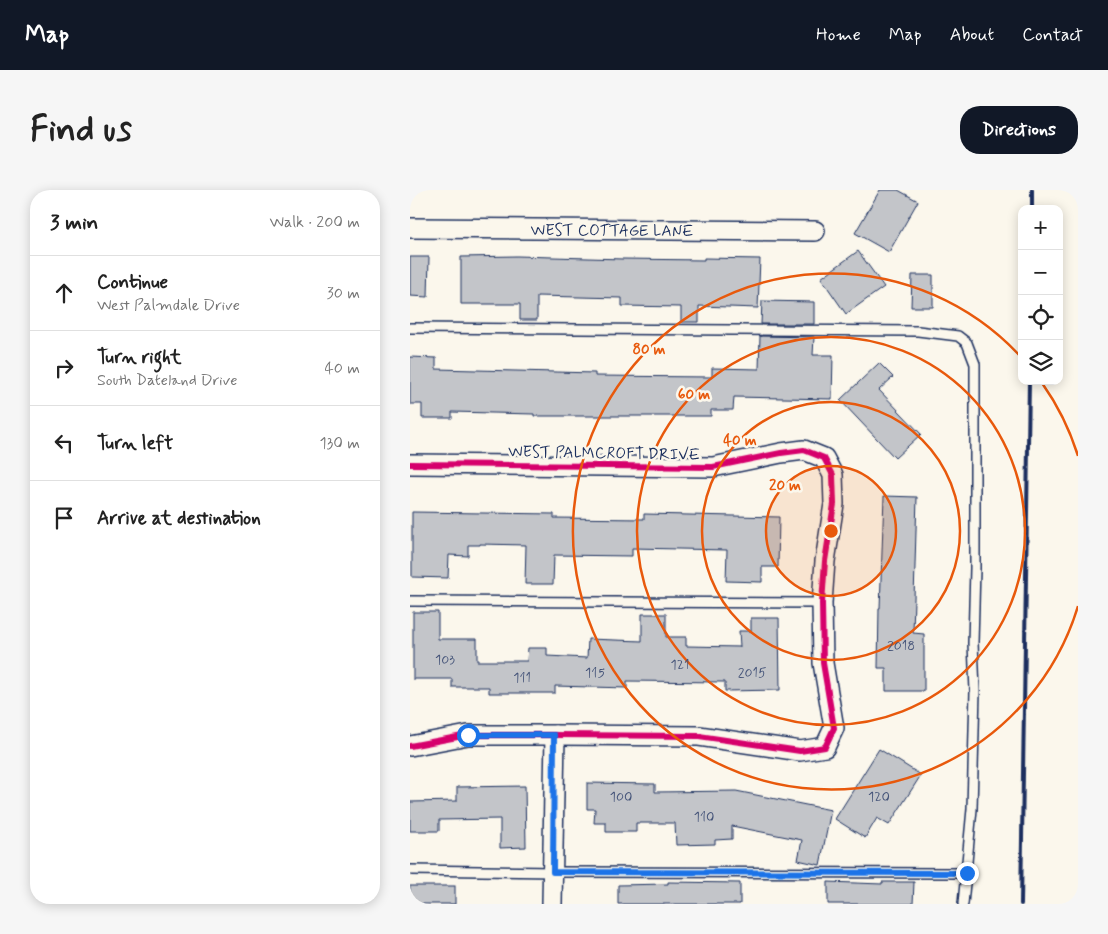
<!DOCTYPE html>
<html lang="en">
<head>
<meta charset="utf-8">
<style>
  :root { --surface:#fff; --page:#f6f6f6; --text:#222; --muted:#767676; --line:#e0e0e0; --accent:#111827 }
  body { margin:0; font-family:Mynerve,sans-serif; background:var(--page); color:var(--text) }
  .controls { position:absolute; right:15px; top:15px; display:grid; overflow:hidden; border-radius:10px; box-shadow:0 2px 12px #0003 }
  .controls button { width:45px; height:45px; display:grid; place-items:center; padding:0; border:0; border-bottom:1px solid var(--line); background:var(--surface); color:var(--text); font:25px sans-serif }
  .stop { position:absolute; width:15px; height:15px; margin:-11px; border:4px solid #1a73e8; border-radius:50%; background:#fff }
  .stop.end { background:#1a73e8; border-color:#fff; box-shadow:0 1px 5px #0008 }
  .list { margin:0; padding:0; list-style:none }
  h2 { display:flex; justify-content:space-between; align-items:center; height:65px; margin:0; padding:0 20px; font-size:21px }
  h2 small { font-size:16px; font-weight:400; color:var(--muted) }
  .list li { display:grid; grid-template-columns:32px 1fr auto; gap:15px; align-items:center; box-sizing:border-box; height:75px; padding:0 20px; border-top:1px solid var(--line) }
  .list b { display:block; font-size:19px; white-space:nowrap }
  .list p { margin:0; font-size:16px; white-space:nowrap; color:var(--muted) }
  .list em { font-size:16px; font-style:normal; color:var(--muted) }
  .icon { flex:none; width:28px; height:28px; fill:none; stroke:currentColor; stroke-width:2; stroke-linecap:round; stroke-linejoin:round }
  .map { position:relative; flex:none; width:668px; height:714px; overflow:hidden; border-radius:20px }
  header { display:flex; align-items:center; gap:30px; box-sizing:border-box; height:70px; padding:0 25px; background:var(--accent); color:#fff }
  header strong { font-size:24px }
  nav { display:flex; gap:28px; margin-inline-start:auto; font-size:18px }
  .intro { display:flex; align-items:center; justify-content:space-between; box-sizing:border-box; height:120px; padding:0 30px }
  h1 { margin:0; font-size:35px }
  .button { padding:12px 22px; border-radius:20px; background:var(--accent); color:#fff; font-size:18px; font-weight:700 }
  main { display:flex; gap:30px; padding:0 30px }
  aside { flex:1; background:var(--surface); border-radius:20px; box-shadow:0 2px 12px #0003 }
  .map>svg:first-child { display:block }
  .building { fill:#c3c5c9; stroke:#1b2f5e }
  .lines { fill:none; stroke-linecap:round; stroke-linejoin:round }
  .service-casing { stroke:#1b2f5e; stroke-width:12 }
  .minor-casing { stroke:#1b2f5e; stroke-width:22 }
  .service { stroke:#fbf7ec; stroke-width:9 }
  .minor { stroke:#fbf7ec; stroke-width:19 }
  .rail { stroke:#1b2f5e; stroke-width:4 }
  .cycleway-casing { stroke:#fbf7ec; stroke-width:9 }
  .cycleway { stroke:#d6006c; stroke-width:6 }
  .route { stroke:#1a73e8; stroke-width:6 }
  .ring { fill:none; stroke:#e8590c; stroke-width:2.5 }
  .labels { text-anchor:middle; stroke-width:5; stroke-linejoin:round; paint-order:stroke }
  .number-label { font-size:14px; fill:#455479 }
  .street-label { font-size:16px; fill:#1b2f5e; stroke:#fbf7ec }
  .centre { fill:#e8590c; stroke:#fbf7ec; stroke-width:2.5 }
  .ring-label { font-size:15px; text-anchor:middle; font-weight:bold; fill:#e8590c; stroke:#fbf7ec; stroke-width:5; stroke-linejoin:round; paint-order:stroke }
</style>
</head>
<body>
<header>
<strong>Map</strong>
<nav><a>Home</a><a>Map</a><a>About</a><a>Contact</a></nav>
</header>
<div class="intro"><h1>Find us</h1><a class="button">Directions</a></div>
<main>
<aside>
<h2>3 min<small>Walk · 200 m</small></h2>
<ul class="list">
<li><svg class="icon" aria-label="ahead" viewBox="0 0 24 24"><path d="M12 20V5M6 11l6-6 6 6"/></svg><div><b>Continue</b><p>West Palmdale Drive</p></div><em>30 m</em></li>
<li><svg class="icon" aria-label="right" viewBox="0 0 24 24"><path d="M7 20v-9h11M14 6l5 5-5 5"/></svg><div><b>Turn right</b><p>South Dateland Drive</p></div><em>40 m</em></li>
<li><svg class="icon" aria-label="left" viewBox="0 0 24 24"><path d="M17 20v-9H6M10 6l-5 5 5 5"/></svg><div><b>Turn left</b></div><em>130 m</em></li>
<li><svg class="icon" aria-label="arrive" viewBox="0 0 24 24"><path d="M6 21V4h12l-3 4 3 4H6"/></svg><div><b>Arrive at destination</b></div></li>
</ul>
</aside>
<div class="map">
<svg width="668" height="714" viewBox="0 0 668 714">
  <rect width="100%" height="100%" fill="#fbf7ec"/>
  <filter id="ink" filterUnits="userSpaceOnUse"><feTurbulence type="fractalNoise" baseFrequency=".02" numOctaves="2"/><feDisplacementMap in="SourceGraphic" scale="10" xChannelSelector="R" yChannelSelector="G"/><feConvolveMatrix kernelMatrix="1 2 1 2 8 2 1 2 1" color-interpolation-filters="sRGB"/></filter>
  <g filter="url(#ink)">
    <g class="building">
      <path d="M470,0H488L508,11L479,62L445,43Z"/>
      <path d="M448,61L474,97L436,124L411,88Z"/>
      <path d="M107,66L213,69L294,70V68L350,69L348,118L289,116V132H271V117L212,116V108L127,106V130H110V114H51V67Z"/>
      <path d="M0,67H19L18,107L0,106Z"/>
      <path d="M502,85H523V117H501Z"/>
      <path d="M352,111L404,112V134H351Z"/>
      <path d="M350,146L404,147L403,165H423L422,209L324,207L323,220H301V226H124V224L42,222V228H12V214H0V167L26,168V179L185,183V186L302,187V178L349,179Z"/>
      <path d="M469,173L483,187L469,200L511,244L485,268L430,210Z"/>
      <path d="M474,306L507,307L503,443L514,444V501H476V478H468L469,418H470Z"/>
      <path d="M2,322L144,324V328L234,329V324L369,327L368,377H352V392L316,391L317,360L222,358V366L144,365L143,394H115L116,355L70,354V355H58V366L39,365L38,388L2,387Z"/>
      <path d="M3,422H28V449H67V471H117L118,458H137V466L177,468L178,449L232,451V424H256V447H276V456L330,457L329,441H341V428H369L370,500L315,501V492L217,491V498L145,496V503H79V497H42V489H3Z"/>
      <path d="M469,559L511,585L479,635L467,628L455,648L425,629Z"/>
      <path d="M177,593L245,594V602L326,601L421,620L410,675L388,670L392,650L322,636V649L305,650V654L266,655L265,633H226V642H196V633H184L185,619H177Z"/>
      <path d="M115,596L116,657L90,658V629L29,630V641H0V612L47,611V597Z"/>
      <path d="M258,692L330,693V714H208V695L258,694Z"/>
      <path d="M418,692L472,694V692H504L503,714H418Z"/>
      <rect x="0" y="696" width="45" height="18"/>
    </g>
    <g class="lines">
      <defs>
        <g id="service">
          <path d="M0,138L508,141L548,146L557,153L565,174V378L563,453L565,501L562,619L553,714"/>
          <path d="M0,411L412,413"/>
          <path d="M0,680L143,682L557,683"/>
        </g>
        <g id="minor">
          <path id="s1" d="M0,38L405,41"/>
          <path d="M0,274L303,277L371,263L394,260L414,268L423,285L424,314L415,371L412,413L413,473L424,538L415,557L390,561L289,546L145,545H58L0,556"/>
          <path d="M142,714L145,545"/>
        </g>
      </defs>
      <use href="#service" class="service-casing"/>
      <use href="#minor" class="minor-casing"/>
      <use href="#service" class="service"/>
      <use href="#minor" class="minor"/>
      <g class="rail">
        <path d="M622,19V0"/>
        <path d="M611,714L619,191"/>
      </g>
      <defs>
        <path id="cycleway" d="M0,274L303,277L371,263L394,260L414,268L423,285L424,314L415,371L412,413L413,473L424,538L415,557L390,561L289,546L145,545H58L0,556"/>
      </defs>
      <use href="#cycleway" class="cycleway-casing"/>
      <use href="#cycleway" class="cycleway"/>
    </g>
  </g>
  <g class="lines" filter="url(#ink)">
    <path class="route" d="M58,545H144L143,682L557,683"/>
  </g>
  <circle cx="421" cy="341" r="65" fill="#e8590c" fill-opacity=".12"/>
  <g class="ring">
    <circle cx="421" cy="341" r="65"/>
    <circle cx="421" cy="341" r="129"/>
    <circle cx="421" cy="341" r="194"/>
    <path d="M668 416A258 258 0 1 1 611 167M632 193A258 258 0 0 1 668 266"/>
  </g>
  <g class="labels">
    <g class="number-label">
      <text x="491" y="460">2018</text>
      <text x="35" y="474">103</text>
      <text x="270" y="479">121</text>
      <text x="185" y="487">115</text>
      <text x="342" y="487">2015</text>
      <text x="112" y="492">111</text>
      <text x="211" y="611">100</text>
      <text x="469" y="611">120</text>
      <text x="294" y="631">110</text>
    </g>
    <g class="street-label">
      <text dy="6" stroke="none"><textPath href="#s1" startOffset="202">WEST COTTAGE LANE</textPath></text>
      <text transform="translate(194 262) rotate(1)" y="6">WEST PALMCROFT DRIVE</text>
    </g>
  </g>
  <circle cx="421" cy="341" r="8" class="centre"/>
  <g class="ring-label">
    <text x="239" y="164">80 m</text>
    <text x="284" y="209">60 m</text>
    <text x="330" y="255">40 m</text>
    <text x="375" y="300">20 m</text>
  </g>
</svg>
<div class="controls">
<button>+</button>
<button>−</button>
<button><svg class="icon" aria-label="locate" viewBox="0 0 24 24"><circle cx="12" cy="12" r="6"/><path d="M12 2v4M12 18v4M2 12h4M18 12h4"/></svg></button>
<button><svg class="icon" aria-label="layers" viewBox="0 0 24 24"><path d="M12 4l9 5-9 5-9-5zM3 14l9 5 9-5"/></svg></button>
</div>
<div class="stop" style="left:58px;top:545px"></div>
<div class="stop end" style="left:557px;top:683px"></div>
</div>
</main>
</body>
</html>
